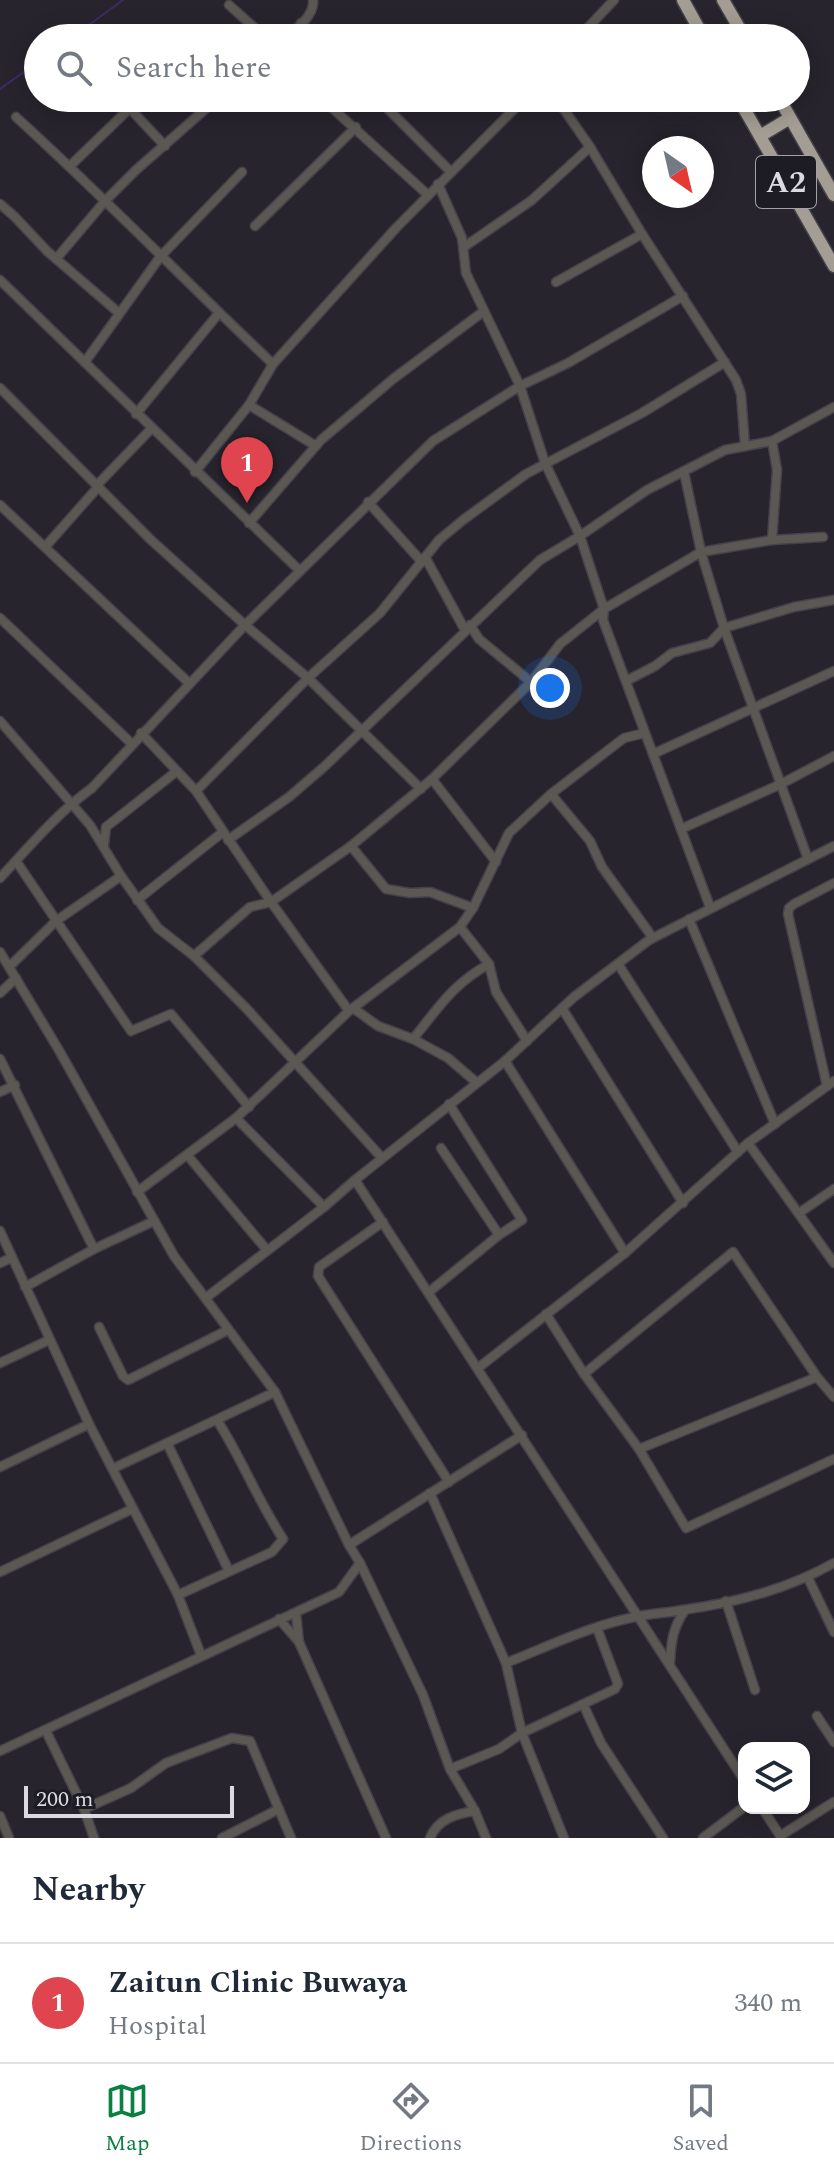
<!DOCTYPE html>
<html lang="en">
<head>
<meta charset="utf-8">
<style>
  :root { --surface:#fff; --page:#f6f6f7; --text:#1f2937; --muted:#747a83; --line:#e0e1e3; --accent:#0b8043 }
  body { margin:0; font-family:Spectral,serif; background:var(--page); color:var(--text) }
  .controls { position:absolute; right:24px; bottom:24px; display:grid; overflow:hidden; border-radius:16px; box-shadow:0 4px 20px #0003 }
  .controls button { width:72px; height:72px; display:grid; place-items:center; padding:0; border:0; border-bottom:2px solid var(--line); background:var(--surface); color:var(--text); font:40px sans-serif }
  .compass { position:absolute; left:642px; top:136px; width:72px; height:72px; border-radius:50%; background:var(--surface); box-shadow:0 4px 20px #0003; rotate:146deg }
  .scale { position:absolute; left:24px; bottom:20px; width:210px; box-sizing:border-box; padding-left:8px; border:4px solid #dbdae0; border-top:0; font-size:22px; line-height:28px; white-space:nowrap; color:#dbdae0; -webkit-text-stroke:6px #1d1b24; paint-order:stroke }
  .you { position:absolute; left:550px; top:688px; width:28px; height:28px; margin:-20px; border:6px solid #fff; border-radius:50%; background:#1a73e8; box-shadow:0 0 0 12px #1a73e833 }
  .badge { display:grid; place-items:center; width:52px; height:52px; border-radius:50%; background:var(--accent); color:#fff; font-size:26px; font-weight:700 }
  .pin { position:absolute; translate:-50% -66px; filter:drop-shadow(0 2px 4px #0008) }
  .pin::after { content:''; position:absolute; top:42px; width:28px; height:24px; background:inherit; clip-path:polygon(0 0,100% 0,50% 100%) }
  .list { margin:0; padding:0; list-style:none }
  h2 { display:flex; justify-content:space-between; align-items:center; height:104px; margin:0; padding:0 32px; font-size:34px }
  h2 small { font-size:26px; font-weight:400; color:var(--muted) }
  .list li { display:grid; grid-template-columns:52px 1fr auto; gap:24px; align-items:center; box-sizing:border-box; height:120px; padding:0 32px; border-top:2px solid var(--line) }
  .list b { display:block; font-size:30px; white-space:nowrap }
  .list p { margin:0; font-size:26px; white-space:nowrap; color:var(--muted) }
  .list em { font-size:26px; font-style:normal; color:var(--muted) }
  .icon { flex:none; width:44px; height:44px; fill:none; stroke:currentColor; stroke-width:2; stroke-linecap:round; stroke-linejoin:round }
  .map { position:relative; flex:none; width:834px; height:1838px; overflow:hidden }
  .search { position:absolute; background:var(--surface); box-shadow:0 4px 20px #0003; left:24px; right:24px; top:24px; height:88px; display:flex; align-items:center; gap:20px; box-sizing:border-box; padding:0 28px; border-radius:44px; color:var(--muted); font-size:30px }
  .sheet { height:224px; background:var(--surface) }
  nav { display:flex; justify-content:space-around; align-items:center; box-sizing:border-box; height:112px; border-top:2px solid var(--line); background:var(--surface); font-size:22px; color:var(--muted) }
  nav a { display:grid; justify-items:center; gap:4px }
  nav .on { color:var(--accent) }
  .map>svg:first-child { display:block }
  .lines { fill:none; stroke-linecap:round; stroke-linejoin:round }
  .stream { stroke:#3f2a67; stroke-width:2 }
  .minor-casing { stroke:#44414a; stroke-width:11 }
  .highway-casing { stroke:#44414a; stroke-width:15 }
  .minor { stroke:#5b5854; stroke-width:8 }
  .highway { stroke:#a49d93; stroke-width:12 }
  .labels { text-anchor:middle; stroke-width:8; stroke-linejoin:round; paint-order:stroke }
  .shield { fill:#1d1b24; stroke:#a2a1a8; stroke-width:2 }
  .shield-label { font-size:30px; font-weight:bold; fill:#dbdae0 }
</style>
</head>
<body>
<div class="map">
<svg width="834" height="1838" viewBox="0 0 834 1838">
  <rect width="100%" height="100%" fill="#27242d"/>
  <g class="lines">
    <g class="stream">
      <path d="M71,38L123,0"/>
      <path d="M0,89L38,62"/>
    </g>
    <defs>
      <g id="minor">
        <path d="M229,5L266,38"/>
        <path d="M301,23L318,38"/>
        <path d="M285,38C297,29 315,15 313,0"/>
        <path d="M578,38L614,0"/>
        <path d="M120,98L165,146"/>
        <path d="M321,98L428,195"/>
        <path d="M377,98L450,171"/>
        <path d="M556,98L590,147L642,234L736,380L741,394L745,446"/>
        <path d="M16,117C104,197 187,283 273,364"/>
        <path d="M70,166L130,108"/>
        <path d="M438,184L462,238L466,273L520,386L545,463L580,536L604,609L603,620L710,907"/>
        <path d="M0,204L15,217L47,251L119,313"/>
        <path d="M255,226L356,127"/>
        <path d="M464,247L532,200L590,147"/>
        <path d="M56,259L105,201L136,170L218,98"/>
        <path d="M0,280L299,570"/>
        <path d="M556,282L642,234"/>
        <path d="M85,362L160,257L242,172"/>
        <path d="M0,388L150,539L245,625L308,678L421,789"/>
        <path d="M249,405L316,446"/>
        <path d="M136,414L219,313"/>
        <path d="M772,441L777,470L772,540"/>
        <path d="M195,472L249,405L273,364L396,228L525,98"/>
        <path d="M684,472L701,552L724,628L808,859"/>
        <path d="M97,485L151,429"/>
        <path d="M368,502L422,562"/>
        <path d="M0,505L189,683"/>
        <path d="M249,523L321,440L393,379L484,311"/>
        <path d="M45,547L99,486"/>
        <path d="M425,557L465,630"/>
        <path d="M0,618L132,744"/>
        <path d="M470,625L479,639L531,682"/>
        <path d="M626,681L655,666L672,653L710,643L724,628L794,607L834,600"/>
        <path d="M0,721L90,825L121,876L158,928L194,956L246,1008L382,1158"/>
        <path d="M141,733L196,791L271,902L349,1011"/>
        <path d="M653,754L834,671"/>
        <path d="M432,779L496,862"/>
        <path d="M196,791L308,678L380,613L439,540L463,520L526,474L642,413L725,362"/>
        <path d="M551,794L590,841L602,867L653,938"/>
        <path d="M681,829L781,784L834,756"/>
        <path d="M228,840L289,797L325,766L540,560L580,536L647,490L725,450L772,441L834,407"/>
        <path d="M104,845L106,827L177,771"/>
        <path d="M351,846L386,889L410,893L430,892L473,908"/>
        <path d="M16,861L131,1031L171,1014L249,1107"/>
        <path d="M0,878C30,846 57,813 92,788L245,625L433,441L520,386L568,363L683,296"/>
        <path d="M137,900L223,832"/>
        <path d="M689,919L775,1124"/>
        <path d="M460,927L489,964L496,992L527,1041"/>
        <path d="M0,952L60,1052L174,1256L275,1392L349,1545"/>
        <path d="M194,956L250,907L271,902L351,846L432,779L531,682L560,644L604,609L701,552L772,540L823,537"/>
        <path d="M618,964L738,1152"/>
        <path d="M9,967L56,921L121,876"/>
        <path d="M0,993L16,978"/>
        <path d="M353,1008L378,1026L413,1039L448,1058L476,1082"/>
        <path d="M562,1008L683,1203"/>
        <path d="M413,1039C439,1007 453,984 489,964"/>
        <path d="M0,1059L94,1249"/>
        <path d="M505,1061L625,1253"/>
        <path d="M827,1086L788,914L789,908L794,904L834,883"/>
        <path d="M0,1092L15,1085"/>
        <path d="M236,1118L324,1207"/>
        <path d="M748,1143L834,1263"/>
        <path d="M441,1148L499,1235"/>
        <path d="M188,1156L266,1249"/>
        <path d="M137,1192L236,1118L349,1011L460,927L473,908L509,833L551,794L624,738L645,733"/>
        <path d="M799,1213L834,1189"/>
        <path d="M383,1222L319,1267L318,1276L449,1482"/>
        <path d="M0,1231L89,1424L178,1595L201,1655"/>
        <path d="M0,1263L11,1258"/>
        <path d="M25,1287L94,1249L154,1221"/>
        <path d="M429,1292L499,1235L522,1220L449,1104"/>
        <path d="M207,1297L324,1207L355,1180"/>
        <path d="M546,1314L584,1374L639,1449L686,1528L834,1459"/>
        <path d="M99,1327L123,1376L128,1380L228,1330"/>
        <path d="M0,1363L49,1340"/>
        <path d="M478,1368L625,1253L748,1143L834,1081"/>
        <path d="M584,1374L733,1252L817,1377"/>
        <path d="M167,1443L229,1571"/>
        <path d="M639,1449L817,1377L834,1397"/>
        <path d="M0,1467L89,1424"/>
        <path d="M114,1468L275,1392"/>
        <path d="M430,1493L506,1663L522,1733L564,1838"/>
        <path d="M360,1563L423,1695L450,1769L475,1811L486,1838"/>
        <path d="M0,1572L132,1509"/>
        <path d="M808,1578L834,1632"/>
        <path d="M178,1595L272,1552L283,1539C258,1501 242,1459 217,1420"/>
        <path d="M726,1601L755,1690"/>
        <path d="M296,1614L299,1642"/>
        <path d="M279,1619L299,1642L386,1838"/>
        <path d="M670,1662C671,1642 673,1627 685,1610"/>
        <path d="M506,1663C549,1646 594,1624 640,1616C654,1613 668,1613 682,1610C735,1603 788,1589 834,1563"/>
        <path d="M583,1704L601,1743L663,1838"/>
        <path d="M817,1716L834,1742"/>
        <path d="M46,1731L84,1809L94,1838"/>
        <path d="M0,1751L339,1592L360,1563L349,1545L522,1435"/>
        <path d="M450,1769L499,1749L522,1733L615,1689L618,1684L597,1628"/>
        <path d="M744,1780L355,1180L505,1061L574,997L649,940L834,846"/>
        <path d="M762,1808L781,1837"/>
        <path d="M84,1809L131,1788L166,1763L232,1738L250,1741L291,1838"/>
        <path d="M0,1816L9,1838"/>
        <path d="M780,1836L834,1802"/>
        <path d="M222,1838L279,1809"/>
        <path d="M430,1838C438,1819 455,1814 475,1811"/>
        <path d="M703,1838L744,1807"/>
      </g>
      <g id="highway">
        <path d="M683,0L704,38"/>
        <path d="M723,0L745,38"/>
        <path d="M738,98L834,266"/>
        <path d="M779,98L834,195"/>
        <path d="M760,136L790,118"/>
      </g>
    </defs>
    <use href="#minor" class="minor-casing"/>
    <use href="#highway" class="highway-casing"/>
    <use href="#minor" class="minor"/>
    <use href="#highway" class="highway"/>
  </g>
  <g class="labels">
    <rect class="shield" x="756" y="156" width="60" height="52" rx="6"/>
    <g class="shield-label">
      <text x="786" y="192">A2</text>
    </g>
  </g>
</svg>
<div class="controls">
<button><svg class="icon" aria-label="layers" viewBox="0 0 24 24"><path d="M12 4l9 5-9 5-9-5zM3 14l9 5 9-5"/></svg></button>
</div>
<svg class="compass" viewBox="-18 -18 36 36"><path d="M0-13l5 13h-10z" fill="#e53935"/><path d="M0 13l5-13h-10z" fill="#747a83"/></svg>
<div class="scale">200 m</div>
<div class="you"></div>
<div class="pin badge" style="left:247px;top:503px;background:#e0444e">1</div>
<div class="search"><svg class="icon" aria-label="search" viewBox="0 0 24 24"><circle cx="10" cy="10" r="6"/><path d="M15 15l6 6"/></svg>Search here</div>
</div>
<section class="sheet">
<h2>Nearby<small></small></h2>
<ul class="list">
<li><span class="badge" style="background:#e0444e">1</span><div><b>Zaitun Clinic Buwaya</b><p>Hospital</p></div><em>340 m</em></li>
</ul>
</section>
<nav>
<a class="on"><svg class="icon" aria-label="map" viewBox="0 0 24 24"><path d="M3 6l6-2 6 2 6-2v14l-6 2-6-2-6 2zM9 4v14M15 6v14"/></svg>Map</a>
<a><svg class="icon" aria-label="directions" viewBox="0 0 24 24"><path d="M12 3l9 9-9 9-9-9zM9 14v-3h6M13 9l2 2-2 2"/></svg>Directions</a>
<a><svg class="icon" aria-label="saved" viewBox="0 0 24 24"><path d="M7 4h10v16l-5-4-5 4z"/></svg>Saved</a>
</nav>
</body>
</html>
